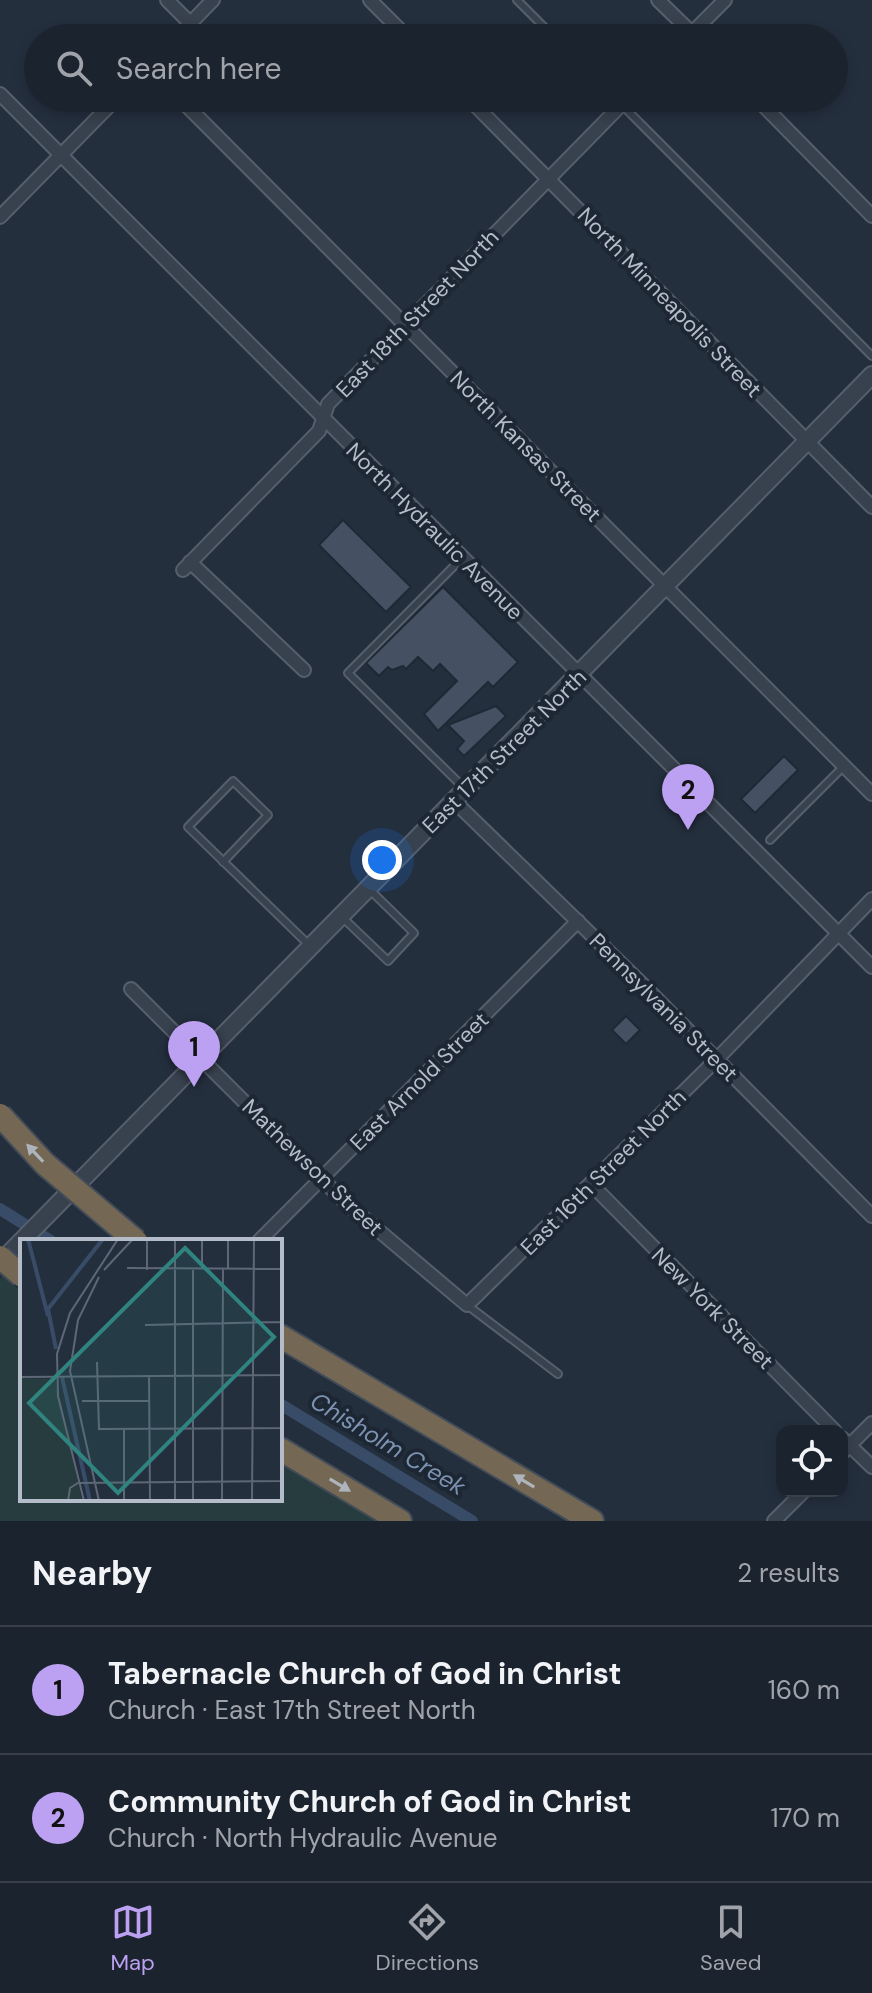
<!DOCTYPE html>
<html lang="en">
<head>
<meta charset="utf-8">
<style>
  :root { --surface:#1b232e; --page:#242b36; --text:#f1f3f6; --muted:#a0a4aa; --line:#39404a; --accent:#bca0f2 }
  body { margin:0; font-family:"DM Sans",sans-serif; background:var(--page); color:var(--text) }
  .controls { position:absolute; right:24px; bottom:24px; display:grid; overflow:hidden; border-radius:16px; box-shadow:0 4px 12px #0003 }
  .controls button { width:72px; height:72px; display:grid; place-items:center; padding:0; border:0; border-bottom:2px solid var(--line); background:var(--surface); color:var(--text); font:40px sans-serif }
  .you { position:absolute; left:382px; top:860px; width:28px; height:28px; margin:-20px; border:6px solid #fff; border-radius:50%; background:#1a73e8; box-shadow:0 0 0 12px #1a73e833 }
  .badge { display:grid; place-items:center; width:52px; height:52px; border-radius:50%; background:var(--accent); color:#111; font-size:26px; font-weight:700 }
  .pin { position:absolute; translate:-50% -66px; filter:drop-shadow(0 2px 4px #0008) }
  .pin::after { content:''; position:absolute; top:42px; width:28px; height:24px; background:inherit; clip-path:polygon(0 0,100% 0,50% 100%) }
  .list { margin:0; padding:0; list-style:none }
  h2 { display:flex; justify-content:space-between; align-items:center; height:104px; margin:0; padding:0 32px; font-size:34px }
  h2 small { font-size:26px; font-weight:400; color:var(--muted) }
  .list li { display:grid; grid-template-columns:52px 1fr auto; gap:24px; align-items:center; box-sizing:border-box; height:128px; padding:0 32px; border-top:2px solid var(--line) }
  .list b { display:block; font-size:30px; white-space:nowrap }
  .list p { margin:0; font-size:26px; white-space:nowrap; color:var(--muted) }
  .list em { font-size:26px; font-style:normal; color:var(--muted) }
  .icon { flex:none; width:44px; height:44px; fill:none; stroke:currentColor; stroke-width:2; stroke-linecap:round; stroke-linejoin:round }
  .map { position:relative; flex:none; width:872px; height:1521px; overflow:hidden }
  .search { position:absolute; background:var(--surface); box-shadow:0 4px 12px #0003; left:24px; right:24px; top:24px; height:88px; display:flex; align-items:center; gap:20px; box-sizing:border-box; padding:0 28px; border-radius:44px; color:var(--muted); font-size:30px }
  .sheet { height:360px; background:var(--surface) }
  nav { display:flex; justify-content:space-around; align-items:center; box-sizing:border-box; height:112px; border-top:2px solid var(--line); background:var(--surface); font-size:22px; color:var(--muted) }
  nav a { display:grid; justify-items:center; gap:4px }
  nav .on { color:var(--accent) }
  .map>svg:first-child { display:block }
  .green { fill:#263c3f }
  .lines { fill:none; stroke-linecap:round; stroke-linejoin:round }
  .canal { stroke:#394c67; stroke-width:12 }
  .building { fill:#455162; stroke:#1f2835; stroke-width:2 }
  .service-casing { stroke:#565f6c; stroke-width:10 }
  .minor-casing { stroke:#565f6c; stroke-width:16 }
  .tertiary-casing { stroke:#565f6c; stroke-width:20 }
  .motorway-casing { stroke:#434c59; stroke-width:26 }
  .service { stroke:#38414e; stroke-width:6 }
  .minor { stroke:#38414e; stroke-width:12 }
  .tertiary { stroke:#38414e; stroke-width:16 }
  .motorway { stroke:#746855; stroke-width:22 }
  .motorway-bridge-casing { stroke:#434c59; stroke-width:26; stroke-linecap:butt }
  .motorway-bridge { stroke:#746855; stroke-width:22 }
  .oneway { fill:#aeb4bd }
  .labels { text-anchor:middle; stroke-width:8; stroke-linejoin:round; paint-order:stroke }
  .street-label { font-size:22px; fill:#b4bcc9; stroke:#1d2633 }
  .water-label { font-size:24px; font-style:italic; fill:#7c92b1; stroke:#1d2633 }
  .inset-river { fill:none; stroke:#394c67; stroke-width:4 }
  .inset-road { fill:none; stroke:#5e6776; stroke-width:2 }
  .view { fill:#308480; fill-opacity:0.15; stroke:#308480; stroke-width:4 }
  .inset-edge { fill:none; stroke:#b4bcc9; stroke-width:4 }
</style>
</head>
<body>
<div class="map">
<svg width="872" height="1521" viewBox="0 0 872 1521">
  <rect width="100%" height="100%" fill="#242f3e"/>
  <path class="green" d="M3,1276L22,1292V1499H280V1463L377,1521H0V1279Z"/>
  <g class="lines">
    <g class="canal">
      <path d="M0,1209L51,1241"/>
      <path d="M280,1404L472,1521"/>
    </g>
  </g>
  <g class="building">
    <path d="M343,520L411,587L386,612L319,545Z"/>
    <path d="M443,587L518,662L493,687L488,682L438,731L424,714L457,681L440,664L433,671L418,657L406,669L403,666L392,670L388,667L379,676L366,663Z"/>
    <path d="M496,706L506,716L464,756L457,749L464,741L448,725Z"/>
    <path d="M784,756L798,770L755,813L741,799Z"/>
    <path d="M626,1016L640,1030L626,1044L612,1030Z"/>
  </g>
  <g class="lines">
    <defs>
      <g id="service">
        <path d="M517,0L555,38"/>
        <path d="M615,98L872,356"/>
        <path d="M462,558L348,673L463,787"/>
        <path d="M770,840L844,766"/>
        <path d="M223,862L268,815L233,781L188,827L310,946"/>
        <path d="M341,916L388,961L414,933L370,890"/>
        <path d="M467,1305L558,1374"/>
      </g>
      <g id="minor">
        <path d="M167,0L190,23"/>
        <path d="M370,0L408,38"/>
        <path d="M658,0L697,38"/>
        <path d="M176,38L213,0"/>
        <path d="M687,38L725,0"/>
        <path d="M0,94L872,967"/>
        <path d="M179,98L872,794"/>
        <path d="M468,98L872,507"/>
        <path d="M756,98L872,216"/>
        <path d="M0,217L117,98"/>
        <path d="M190,562L304,670"/>
        <path d="M183,570L319,431L328,404L628,98"/>
        <path d="M454,801L644,986L872,1216"/>
        <path d="M131,989L346,1203L467,1305L717,1059L872,899"/>
        <path d="M591,1184L835,1431"/>
        <path d="M259,1241L578,921"/>
        <path d="M842,1438L872,1467"/>
        <path d="M842,1453L872,1423"/>
        <path d="M774,1521L804,1491"/>
      </g>
      <path id="tertiary" d="M0,1263L872,375"/>
      <g id="motorway">
        <path d="M280,1336L592,1521"/>
        <path d="M280,1449L400,1521"/>
      </g>
    </defs>
    <use href="#service" class="service-casing"/>
    <use href="#minor" class="minor-casing"/>
    <use href="#tertiary" class="tertiary-casing"/>
    <use href="#motorway" class="motorway-casing"/>
    <use href="#service" class="service"/>
    <use href="#minor" class="minor"/>
    <use href="#tertiary" class="tertiary"/>
    <use href="#motorway" class="motorway"/>
    <defs>
      <g id="motorway-bridge">
        <path d="M0,1115L45,1164L136,1241"/>
        <path d="M0,1257L22,1276"/>
      </g>
    </defs>
    <use href="#motorway-bridge" class="motorway-bridge-casing"/>
    <use href="#motorway-bridge" class="motorway-bridge"/>
  </g>
  <defs><path id="oneway-solid" d="M-6-.8H1V-3.2L6.5 0L1 3.2V.8H-6Z" transform="scale(2)"/></defs>
  <g class="oneway">
    <use href="#oneway-solid" transform="translate(35 1153) rotate(-133)"/>
    <use href="#oneway-solid" transform="translate(524 1481) rotate(-149)"/>
    <use href="#oneway-solid" transform="translate(340 1485) rotate(31)"/>
  </g>
  <g class="labels">
    <g class="street-label">
      <text transform="translate(670 302) rotate(46)" y="8">North Minneapolis Street</text>
      <text transform="translate(417 313) rotate(-46)" y="8">East 18th Street North</text>
      <text transform="translate(526 446) rotate(45)" y="8">North Kansas Street</text>
      <text transform="translate(435 531) rotate(45)" y="8">North Hydraulic Avenue</text>
      <text transform="translate(504 751) rotate(-45)" y="8">East 17th Street North</text>
      <text transform="translate(664 1007) rotate(45)" y="8">Pennsylvania Street</text>
      <text transform="translate(419 1081) rotate(-45)" y="8">East Arnold Street</text>
      <text transform="translate(313 1167) rotate(44)" y="8">Mathewson Street</text>
      <text transform="translate(603 1172) rotate(-45)" y="8">East 16th Street North</text>
      <text transform="translate(713 1308) rotate(45)" y="8">New York Street</text>
    </g>
    <g class="water-label">
      <text transform="translate(388 1444) rotate(31)" y="8">Chisholm Creek</text>
    </g>
  </g>
  <g transform="translate(20 1239)">
    <rect width="262" height="262" fill="#242f3e"/>
    <path d="M0,139L35,140L62,262H0Z" fill="#263c3f"/>
    <path class="inset-river" d="M8,0L28,77M36,110L28,70L83,0M42,138L70,262"/>
    <path class="inset-road" d="M127,0V31M182,0V30M208,0V30M261,0V262M107,29L262,30M84,31L113,0M125,86L261,83M77,123L79,190L262,189M129,137L130,262M0,138L262,136M62,162H129M48,262L50,249L58,244L262,242M64,262L38,157L37,115L50,74L98,0M79,262L50,132L58,81L79,38M104,262V191M155,262V0M173,262V31M202,262L203,30M232,262L234,0"/>
    <path class="view" d="M165,9L254,98L98,254L9,164Z"/>
    <rect width="262" height="262" class="inset-edge"/>
  </g>
</svg>
<div class="controls">
<button><svg class="icon" aria-label="locate" viewBox="0 0 24 24"><circle cx="12" cy="12" r="6"/><path d="M12 2v4M12 18v4M2 12h4M18 12h4"/></svg></button>
</div>
<div class="you"></div>
<div class="pin badge" style="left:194px;top:1087px">1</div>
<div class="pin badge" style="left:688px;top:830px">2</div>
<div class="search"><svg class="icon" aria-label="search" viewBox="0 0 24 24"><circle cx="10" cy="10" r="6"/><path d="M15 15l6 6"/></svg>Search here</div>
</div>
<section class="sheet">
<h2>Nearby<small>2 results</small></h2>
<ul class="list">
<li><span class="badge">1</span><div><b>Tabernacle Church of God in Christ</b><p>Church · East 17th Street North</p></div><em>160 m</em></li>
<li><span class="badge">2</span><div><b>Community Church of God in Christ</b><p>Church · North Hydraulic Avenue</p></div><em>170 m</em></li>
</ul>
</section>
<nav>
<a class="on"><svg class="icon" aria-label="map" viewBox="0 0 24 24"><path d="M3 6l6-2 6 2 6-2v14l-6 2-6-2-6 2zM9 4v14M15 6v14"/></svg>Map</a>
<a><svg class="icon" aria-label="directions" viewBox="0 0 24 24"><path d="M12 3l9 9-9 9-9-9zM9 14v-3h6M13 9l2 2-2 2"/></svg>Directions</a>
<a><svg class="icon" aria-label="saved" viewBox="0 0 24 24"><path d="M7 4h10v16l-5-4-5 4z"/></svg>Saved</a>
</nav>
</body>
</html>
